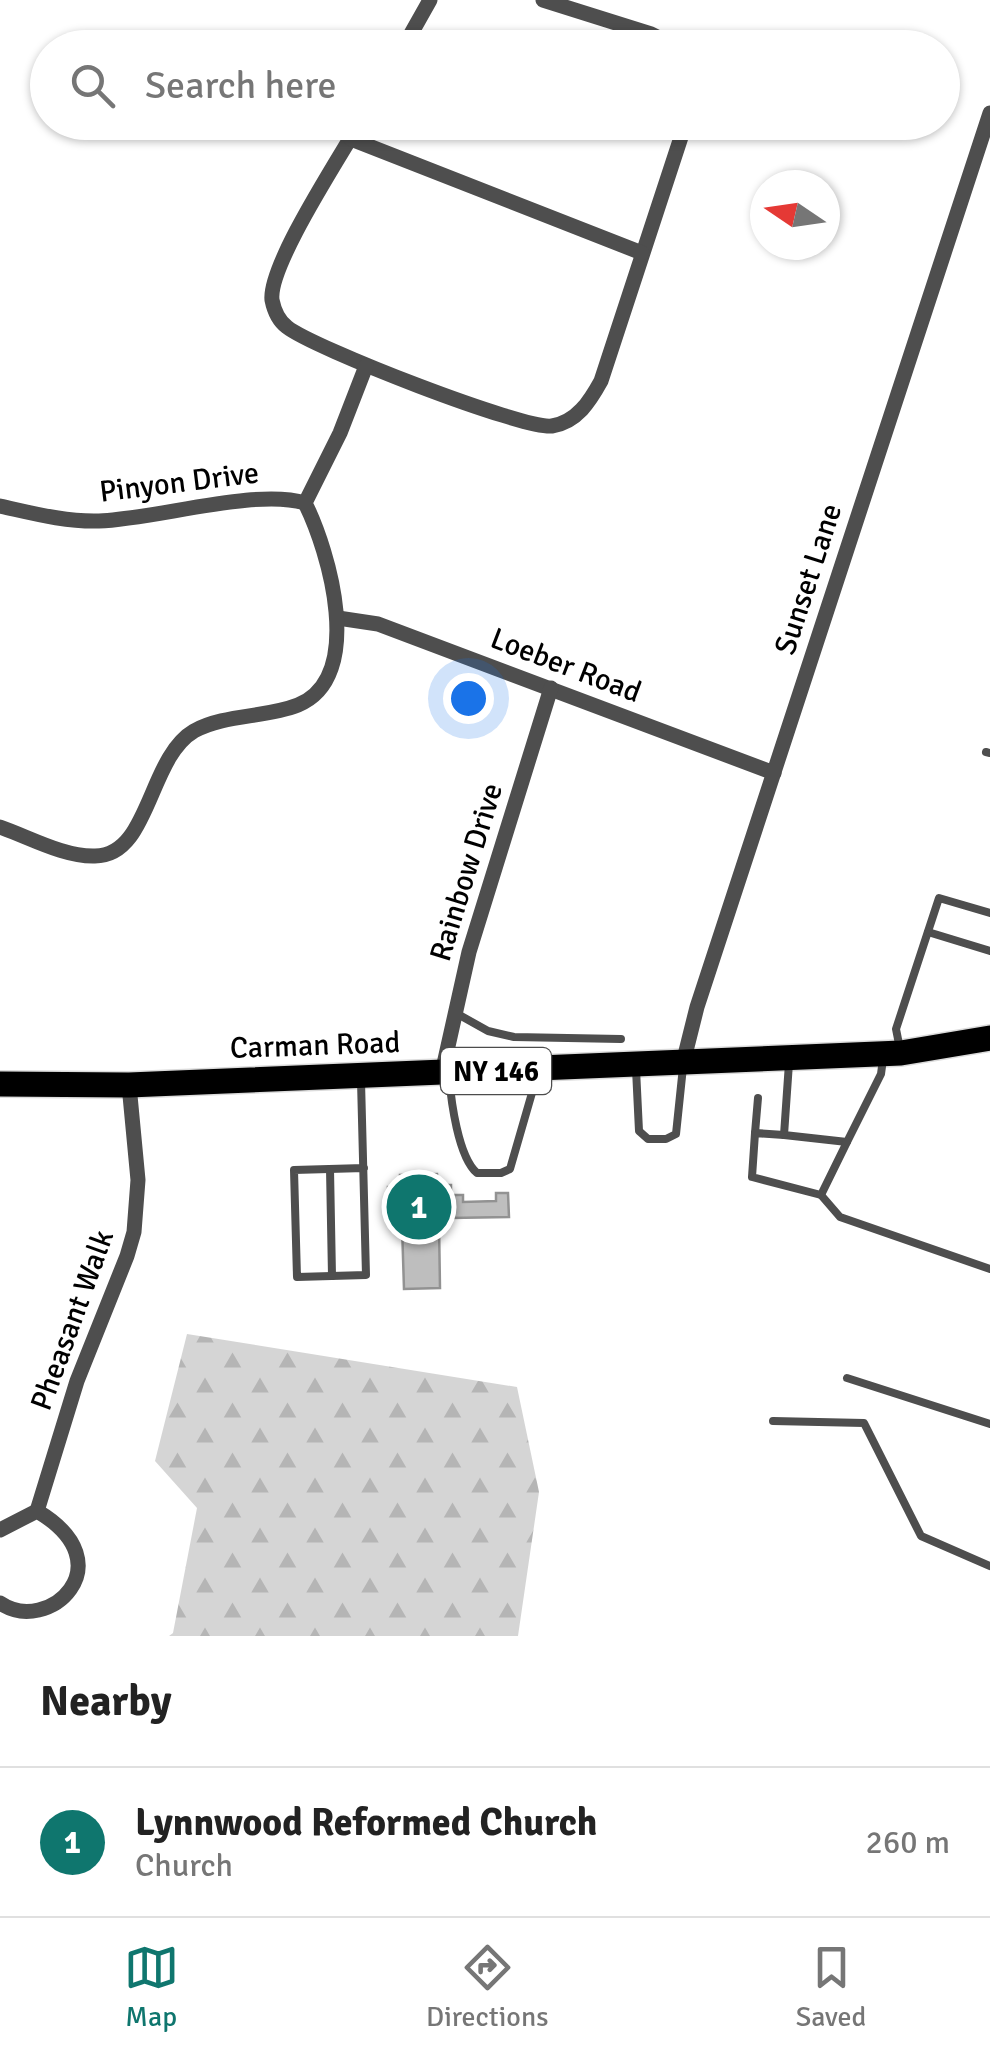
<!DOCTYPE html>
<html lang="en">
<head>
<meta charset="utf-8">
<style>
  :root { --surface:#fff; --page:#f2f2f2; --text:#222; --muted:#767676; --line:#e0e0e0; --accent:#0f766e }
  body { margin:0; font-family:Signika,sans-serif; background:var(--page); color:var(--text) }
  .compass { position:absolute; left:750px; top:170px; width:90px; height:90px; border-radius:50%; background:var(--surface); box-shadow:0 2px 8px #0004; rotate:283deg }
  .you { position:absolute; left:468px; top:698px; width:35px; height:35px; margin:-25px; border:8px solid #fff; border-radius:50%; background:#1a73e8; box-shadow:0 0 0 15px #1a73e833 }
  .badge { display:grid; place-items:center; width:65px; height:65px; border-radius:50%; background:var(--accent); color:#fff; font-size:32px; font-weight:700 }
  .pin { position:absolute; translate:-50% -50%; border:5px solid #fff; box-shadow:0 2px 10px #0006 }
  .list { margin:0; padding:0; list-style:none }
  h2 { display:flex; justify-content:space-between; align-items:center; height:130px; margin:0; padding:0 40px; font-size:42px }
  h2 small { font-size:32px; font-weight:400; color:var(--muted) }
  .list li { display:grid; grid-template-columns:65px 1fr auto; gap:30px; align-items:center; box-sizing:border-box; height:150px; padding:0 40px; border-top:2px solid var(--line) }
  .list b { display:block; font-size:38px; white-space:nowrap }
  .list p { margin:0; font-size:32px; white-space:nowrap; color:var(--muted) }
  .list em { font-size:32px; font-style:normal; color:var(--muted) }
  .icon { flex:none; width:55px; height:55px; fill:none; stroke:currentColor; stroke-width:2; stroke-linecap:round; stroke-linejoin:round }
  .map { position:relative; flex:none; width:990px; height:1636px; overflow:hidden }
  .search { position:absolute; background:var(--surface); box-shadow:0 2px 8px #0004; left:30px; right:30px; top:30px; height:110px; display:flex; align-items:center; gap:25px; box-sizing:border-box; padding:0 35px; border-radius:55px; color:var(--muted); font-size:38px }
  .sheet { height:280px; background:var(--surface) }
  nav { display:flex; justify-content:space-around; align-items:center; box-sizing:border-box; height:140px; border-top:2px solid var(--line); background:var(--surface); font-size:28px; color:var(--muted) }
  nav a { display:grid; justify-items:center; gap:5px }
  nav .on { color:var(--accent) }
  .map>svg:first-child { display:block }
  .forest { fill:url(#forest-firs) }
  .building { fill:#bebebe; stroke:#929292; stroke-width:2.5 }
  .lines { fill:none; stroke-linecap:round; stroke-linejoin:round }
  .primary-casing { stroke:#dbdbdb; stroke-width:28 }
  .lane { stroke:#4e4e4e; stroke-width:8 }
  .street { stroke:#4e4e4e; stroke-width:15 }
  .primary { stroke:#000; stroke-width:25 }
  .labels { text-anchor:middle; stroke-width:8; stroke-linejoin:round; paint-order:stroke }
  .shield { fill:#fff; stroke:#4c4c4c; stroke-width:2.5 }
  .shield-label { font-size:28px; font-weight:bold; fill:#000 }
  .street-label { font-size:30px; fill:#000; stroke:#fff }
</style>
</head>
<body>
<div class="map">
<svg width="990" height="1636" viewBox="0 0 990 1636">
  <defs>
    <pattern id="forest-firs" width="22" height="20" patternUnits="userSpaceOnUse" patternTransform="scale(2.5)"><rect width="22" height="20" fill="#d5d5d5"/><path d="M5 1l3.5 6h-7zM16 11l3.5 6h-7z" fill="#b5b5b5"/></pattern>
  </defs>
  <rect width="100%" height="100%" fill="#fff"/>
  <path class="forest" d="M187,1334L517,1387L539,1492L518,1636H169L173,1633L197,1508L155,1461Z"/>
  <path class="building" d="M437,1174L438,1185H451V1195H463V1202L496,1201V1193H508L509,1217L450,1218V1222L439,1223L440,1288L404,1289L402,1225H389L388,1187H400V1175Z"/>
  <g class="lines">
    <defs>
      <path id="primary" d="M0,1084L129,1085L901,1053L990,1038"/>
    </defs>
    <use href="#primary" class="primary-casing"/>
    <g class="lane">
      <path d="M986,752L990,753"/>
      <path d="M928,932L990,951"/>
      <path d="M454,1012L488,1031L514,1037L621,1039"/>
      <path d="M900,1049L896,1029L939,898L990,913"/>
      <path d="M789,1063L784,1135L847,1142L881,1074L883,1059"/>
      <path d="M636,1069L639,1131L648,1139H666L676,1134L683,1067"/>
      <path d="M449,1076C451,1100 458,1157 477,1173H501L510,1169L534,1086L535,1074"/>
      <path d="M361,1081L366,1275L297,1277L294,1170L364,1168"/>
      <path d="M755,1133L758,1098"/>
      <path d="M784,1135L755,1133L752,1177L821,1195L847,1142"/>
      <path d="M330,1169L332,1276"/>
      <path d="M821,1195L840,1217L990,1269"/>
      <path d="M847,1378L990,1424"/>
      <path d="M773,1421L864,1423L921,1536L990,1566"/>
    </g>
    <g class="street">
      <path d="M543,0L651,34L679,48"/>
      <path d="M403,48L430,0"/>
      <path d="M360,122C340,157 268,266 272,300C274,310 279,321 287,327C313,348 524,430 552,426C577,422 590,401 601,381L686,122"/>
      <path d="M351,139L642,253"/>
      <path d="M0,506C32,513 65,522 99,521C156,519 256,488 305,503"/>
      <path d="M338,618L378,624L774,773"/>
      <path d="M0,827C29,837 64,857 95,856C150,856 148,758 194,731C225,714 265,718 298,705C366,677 329,551 305,503L340,433L366,366"/>
      <path d="M683,1063L697,1007L990,113"/>
      <path d="M442,1073L469,952L551,688"/>
      <path d="M37,1511L77,1381L127,1256L134,1232L138,1180L129,1085"/>
      <path d="M0,1530L37,1511C127,1564 48,1636 0,1603"/>
    </g>
    <use href="#primary" class="primary"/>
  </g>
  <g class="labels">
    <rect class="shield" x="441" y="1048" width="110" height="46" rx="8"/>
    <g class="shield-label">
      <text x="496" y="1081">NY 146</text>
    </g>
    <g class="street-label">
      <text transform="translate(179 482) rotate(-7)" y="10">Pinyon Drive</text>
      <text transform="translate(808 579) rotate(-72)" y="10">Sunset Lane</text>
      <text transform="translate(566 665) rotate(21)" y="10">Loeber Road</text>
      <text transform="translate(466 872) rotate(-73)" y="10">Rainbow Drive</text>
      <text transform="translate(315 1045) rotate(-2)" y="10">Carman Road</text>
      <text transform="translate(72 1320) rotate(-70)" y="10">Pheasant Walk</text>
    </g>
  </g>
</svg>
<svg class="compass" viewBox="-18 -18 36 36"><path d="M0-13l5 13h-10z" fill="#e53935"/><path d="M0 13l5-13h-10z" fill="#767676"/></svg>
<div class="you"></div>
<div class="pin badge" style="left:419px;top:1207px">1</div>
<div class="search"><svg class="icon" aria-label="search" viewBox="0 0 24 24"><circle cx="10" cy="10" r="6"/><path d="M15 15l6 6"/></svg>Search here</div>
</div>
<section class="sheet">
<h2>Nearby<small></small></h2>
<ul class="list">
<li><span class="badge">1</span><div><b>Lynnwood Reformed Church</b><p>Church</p></div><em>260 m</em></li>
</ul>
</section>
<nav>
<a class="on"><svg class="icon" aria-label="map" viewBox="0 0 24 24"><path d="M3 6l6-2 6 2 6-2v14l-6 2-6-2-6 2zM9 4v14M15 6v14"/></svg>Map</a>
<a><svg class="icon" aria-label="directions" viewBox="0 0 24 24"><path d="M12 3l9 9-9 9-9-9zM9 14v-3h6M13 9l2 2-2 2"/></svg>Directions</a>
<a><svg class="icon" aria-label="saved" viewBox="0 0 24 24"><path d="M7 4h10v16l-5-4-5 4z"/></svg>Saved</a>
</nav>
</body>
</html>
